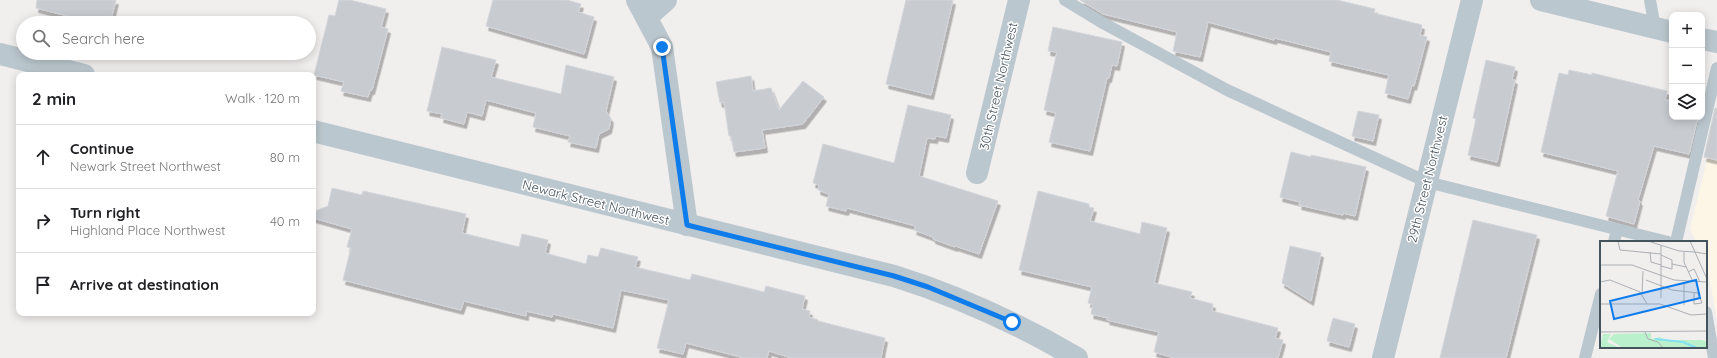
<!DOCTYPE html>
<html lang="en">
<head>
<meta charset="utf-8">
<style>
  :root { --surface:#fff; --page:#f2f2f2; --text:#202124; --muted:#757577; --line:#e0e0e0 }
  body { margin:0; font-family:Quicksand,sans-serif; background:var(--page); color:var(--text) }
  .controls { position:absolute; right:12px; top:12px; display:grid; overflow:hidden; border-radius:8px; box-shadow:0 2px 10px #0003 }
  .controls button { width:36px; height:36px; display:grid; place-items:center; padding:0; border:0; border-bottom:1px solid var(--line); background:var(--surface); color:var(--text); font:20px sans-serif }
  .stop { position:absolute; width:12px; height:12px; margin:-9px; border:3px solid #0e7ceb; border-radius:50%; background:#fff }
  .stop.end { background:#0e7ceb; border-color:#fff; box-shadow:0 1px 4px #0008 }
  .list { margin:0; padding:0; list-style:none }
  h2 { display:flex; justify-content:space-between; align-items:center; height:52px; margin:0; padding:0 16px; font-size:17px }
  h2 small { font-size:13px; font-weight:400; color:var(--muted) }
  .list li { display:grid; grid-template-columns:26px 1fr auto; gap:12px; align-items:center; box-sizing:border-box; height:64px; padding:0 16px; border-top:1px solid var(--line) }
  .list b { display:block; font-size:15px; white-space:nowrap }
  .list p { margin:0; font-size:13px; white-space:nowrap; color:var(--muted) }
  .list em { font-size:13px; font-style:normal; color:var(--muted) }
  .icon { flex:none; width:22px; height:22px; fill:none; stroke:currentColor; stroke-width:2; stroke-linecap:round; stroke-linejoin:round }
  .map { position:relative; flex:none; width:1717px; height:358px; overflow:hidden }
  .search { position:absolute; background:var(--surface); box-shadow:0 2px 10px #0003; left:16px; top:16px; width:300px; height:44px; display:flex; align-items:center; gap:10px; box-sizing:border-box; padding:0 14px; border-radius:22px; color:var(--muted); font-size:15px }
  .panel { position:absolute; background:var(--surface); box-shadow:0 2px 10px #0003; left:16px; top:72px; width:300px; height:244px; border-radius:8px }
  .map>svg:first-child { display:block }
  .commercial { fill:#fdf5e6 }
  .building { fill:#c8ccd1; stroke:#d2d5da; filter:url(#shadow) }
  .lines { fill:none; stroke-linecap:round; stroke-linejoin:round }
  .service { stroke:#bbc7ce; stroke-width:12 }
  .minor { stroke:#bbc7ce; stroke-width:22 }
  .route { stroke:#0e7ceb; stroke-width:5 }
  .labels { text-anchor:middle; stroke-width:3; stroke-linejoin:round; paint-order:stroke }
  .street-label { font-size:13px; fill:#45535d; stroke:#fff }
  .inset-river { fill:none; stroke:#84e1f1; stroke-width:2 }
  .inset-road { fill:none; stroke:#acb0b4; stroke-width:1 }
  .view { fill:#0e7ceb; fill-opacity:0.15; stroke:#0e7ceb; stroke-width:2 }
  .inset-edge { fill:none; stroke:#45535d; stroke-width:2 }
</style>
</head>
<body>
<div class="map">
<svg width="1717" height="358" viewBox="0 0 1717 358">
  <defs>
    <filter id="shadow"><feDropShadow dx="2.5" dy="4.5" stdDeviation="0" flood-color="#0004"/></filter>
  </defs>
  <rect width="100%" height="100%" fill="#f1eeee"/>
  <path class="commercial" d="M1717,119V319L1706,261V242H1696L1690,229Z"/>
  <g class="building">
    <path d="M37,0H116L110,23H96L36,8Z"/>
    <path d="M339,0H350L386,9L381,27L388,29L372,90H370L368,97L341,91L344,82L314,75L329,15L335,16Z"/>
    <path d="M493,0H567L581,4L578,12L594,17L584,54L486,26Z"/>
    <path d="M906,0H953L931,95L886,84Z"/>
    <path d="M1080,0H1337L1375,9L1374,13L1422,25L1420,35L1427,37L1414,86L1412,85L1408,99L1385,93L1389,75L1329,61L1331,52L1275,38L1274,40L1208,22L1200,57L1173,51L1177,32L1103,14Z"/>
    <path d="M1053,27L1122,42L1117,66L1112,65L1109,78H1107L1090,151L1049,142L1056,113L1044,110L1057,52L1048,51Z"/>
    <path d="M442,47L496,60L491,77L561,94L566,65L614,77L606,111L611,119L609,129L599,134L596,148L568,142L570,136L533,127L536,113L486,100L482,116L467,112L464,124L441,118L442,114L427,111Z"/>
    <path d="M1486,60L1515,67L1512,79L1515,80L1497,162L1468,155L1476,119L1473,118Z"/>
    <path d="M1569,70L1592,75V73L1667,91L1665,100L1672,101V117H1698L1689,154L1654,146L1638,200L1640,201L1634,224L1606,216L1618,171L1541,152L1559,73L1568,75Z"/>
    <path d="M751,76L753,91L771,88L779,110L803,81L824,97L803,124L762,130L765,148L734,152L731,136H729L724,102L720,103L716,82Z"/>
    <path d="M908,105L951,115L946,138L936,136L935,139L927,138L919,176L998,201L979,254L955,246V247L933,239V237L914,230L916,226L847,208L846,211L826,206L829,194L818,190L819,185L813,183L823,144L894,163Z"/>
    <path d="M1715,108H1717V160L1704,157Z"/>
    <path d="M1358,111L1379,115L1373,141L1352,136Z"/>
    <path d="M1291,152L1311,157V155L1366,167L1355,216L1343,213V215L1299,205L1300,202L1280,197Z"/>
    <path d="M332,188L362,195L363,191L466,214L462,233L519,247L522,234L548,240L545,253L586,264L588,255L598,257L601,248L638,257L635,267L690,280L692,274L764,292L766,286L805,296L802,309L810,311L809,317L818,320V321L885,338L881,358H792L769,351L767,358H745L686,343L683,354L657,348L669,300L621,290L613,328L553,314L552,317L526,311V316L464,301L461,310L343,280L351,248L347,247L352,229L313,218V212L328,206Z"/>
    <path d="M1038,191L1089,204V207L1094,208L1090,221L1140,234L1142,222L1167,228L1154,283L1192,292L1190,298L1213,304L1212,311L1278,328L1275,338L1283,340L1278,358H1175L1154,352L1159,332L1107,320L1108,318L1091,314L1093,304L1088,303L1092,287L1019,270Z"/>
    <path d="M1473,220L1537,235L1506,358H1440Z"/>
    <path d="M1290,246L1321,253L1311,301L1282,283Z"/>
    <path d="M1333,318L1355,324L1349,347L1327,341Z"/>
  </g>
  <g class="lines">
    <g class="service">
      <path d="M1065,0L1101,22L1227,90L1427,182L1668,242"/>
      <path d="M1650,0L1655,28"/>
      <path d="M1614,242L1617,229"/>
      <path d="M1676,242L1717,68"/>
      <path d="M1706,312L1714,358"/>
      <path d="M1585,358L1601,294"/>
    </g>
    <g class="minor">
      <path d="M637,0L662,47L687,225"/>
      <path d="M1541,0L1672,32"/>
      <path d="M647,17L666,0"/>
      <path d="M1702,39L1717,42"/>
      <path d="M0,54L84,75"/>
      <path d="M313,131L894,276C958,296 1019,324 1077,358"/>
      <path d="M977,173L1019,0"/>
      <path d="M1383,358L1472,0"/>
    </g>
  </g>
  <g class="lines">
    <path class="route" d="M662,47L687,225L894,276L928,287L1012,322"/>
  </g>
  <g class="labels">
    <g class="street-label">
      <text transform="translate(998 86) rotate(-77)" y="5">30th Street Northwest</text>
      <text transform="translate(1427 179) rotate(-76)" y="5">29th Street Northwest</text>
      <text transform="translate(596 202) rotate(14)" y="5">Newark Street Northwest</text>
    </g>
  </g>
  <g transform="translate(1600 241)">
    <rect width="107" height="107" fill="#f1eeee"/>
    <path d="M51,92V98L60,96L66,99H102L107,101V107H23L9,98L14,93ZM3,93H11L7,101L20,107H0Z" fill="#baf1cc"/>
    <path class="inset-river" d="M55,98L83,101L97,107"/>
    <path class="inset-road" d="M18,0L20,9L61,13M48,0L79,10L95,11M90,0L107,38M50,11L51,21L61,24M84,11V21L93,41M95,11L107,13M61,14L72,19V28L61,25M72,23L86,26M0,24H32L74,39L107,41M88,31L94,28L100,41M46,39L72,49L98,52L102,62L94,63V52M0,41L10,39L40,51L47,63M42,53L43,30M61,57V4M0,63H60L91,74L107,73M84,64V41M0,91L107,90M45,91L48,98L58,101L63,107"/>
    <path class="view" d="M96,39L100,57L14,78L10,60Z"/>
    <rect width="107" height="107" class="inset-edge"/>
  </g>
</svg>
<div class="controls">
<button>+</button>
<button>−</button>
<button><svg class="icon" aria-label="layers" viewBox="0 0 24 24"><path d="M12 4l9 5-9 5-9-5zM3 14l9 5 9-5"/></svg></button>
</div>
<div class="stop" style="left:1012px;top:322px"></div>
<div class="stop end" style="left:662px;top:47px"></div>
<div class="search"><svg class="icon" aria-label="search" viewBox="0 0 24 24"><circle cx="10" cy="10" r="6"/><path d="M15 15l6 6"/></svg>Search here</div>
<section class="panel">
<h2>2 min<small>Walk · 120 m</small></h2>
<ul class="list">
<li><svg class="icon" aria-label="ahead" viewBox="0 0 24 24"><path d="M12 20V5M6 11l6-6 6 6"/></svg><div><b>Continue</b><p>Newark Street Northwest</p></div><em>80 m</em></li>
<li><svg class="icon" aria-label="right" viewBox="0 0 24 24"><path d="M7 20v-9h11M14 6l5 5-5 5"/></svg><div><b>Turn right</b><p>Highland Place Northwest</p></div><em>40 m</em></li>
<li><svg class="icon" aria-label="arrive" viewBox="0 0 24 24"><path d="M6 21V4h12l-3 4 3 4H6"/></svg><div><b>Arrive at destination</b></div></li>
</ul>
</section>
</div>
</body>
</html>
